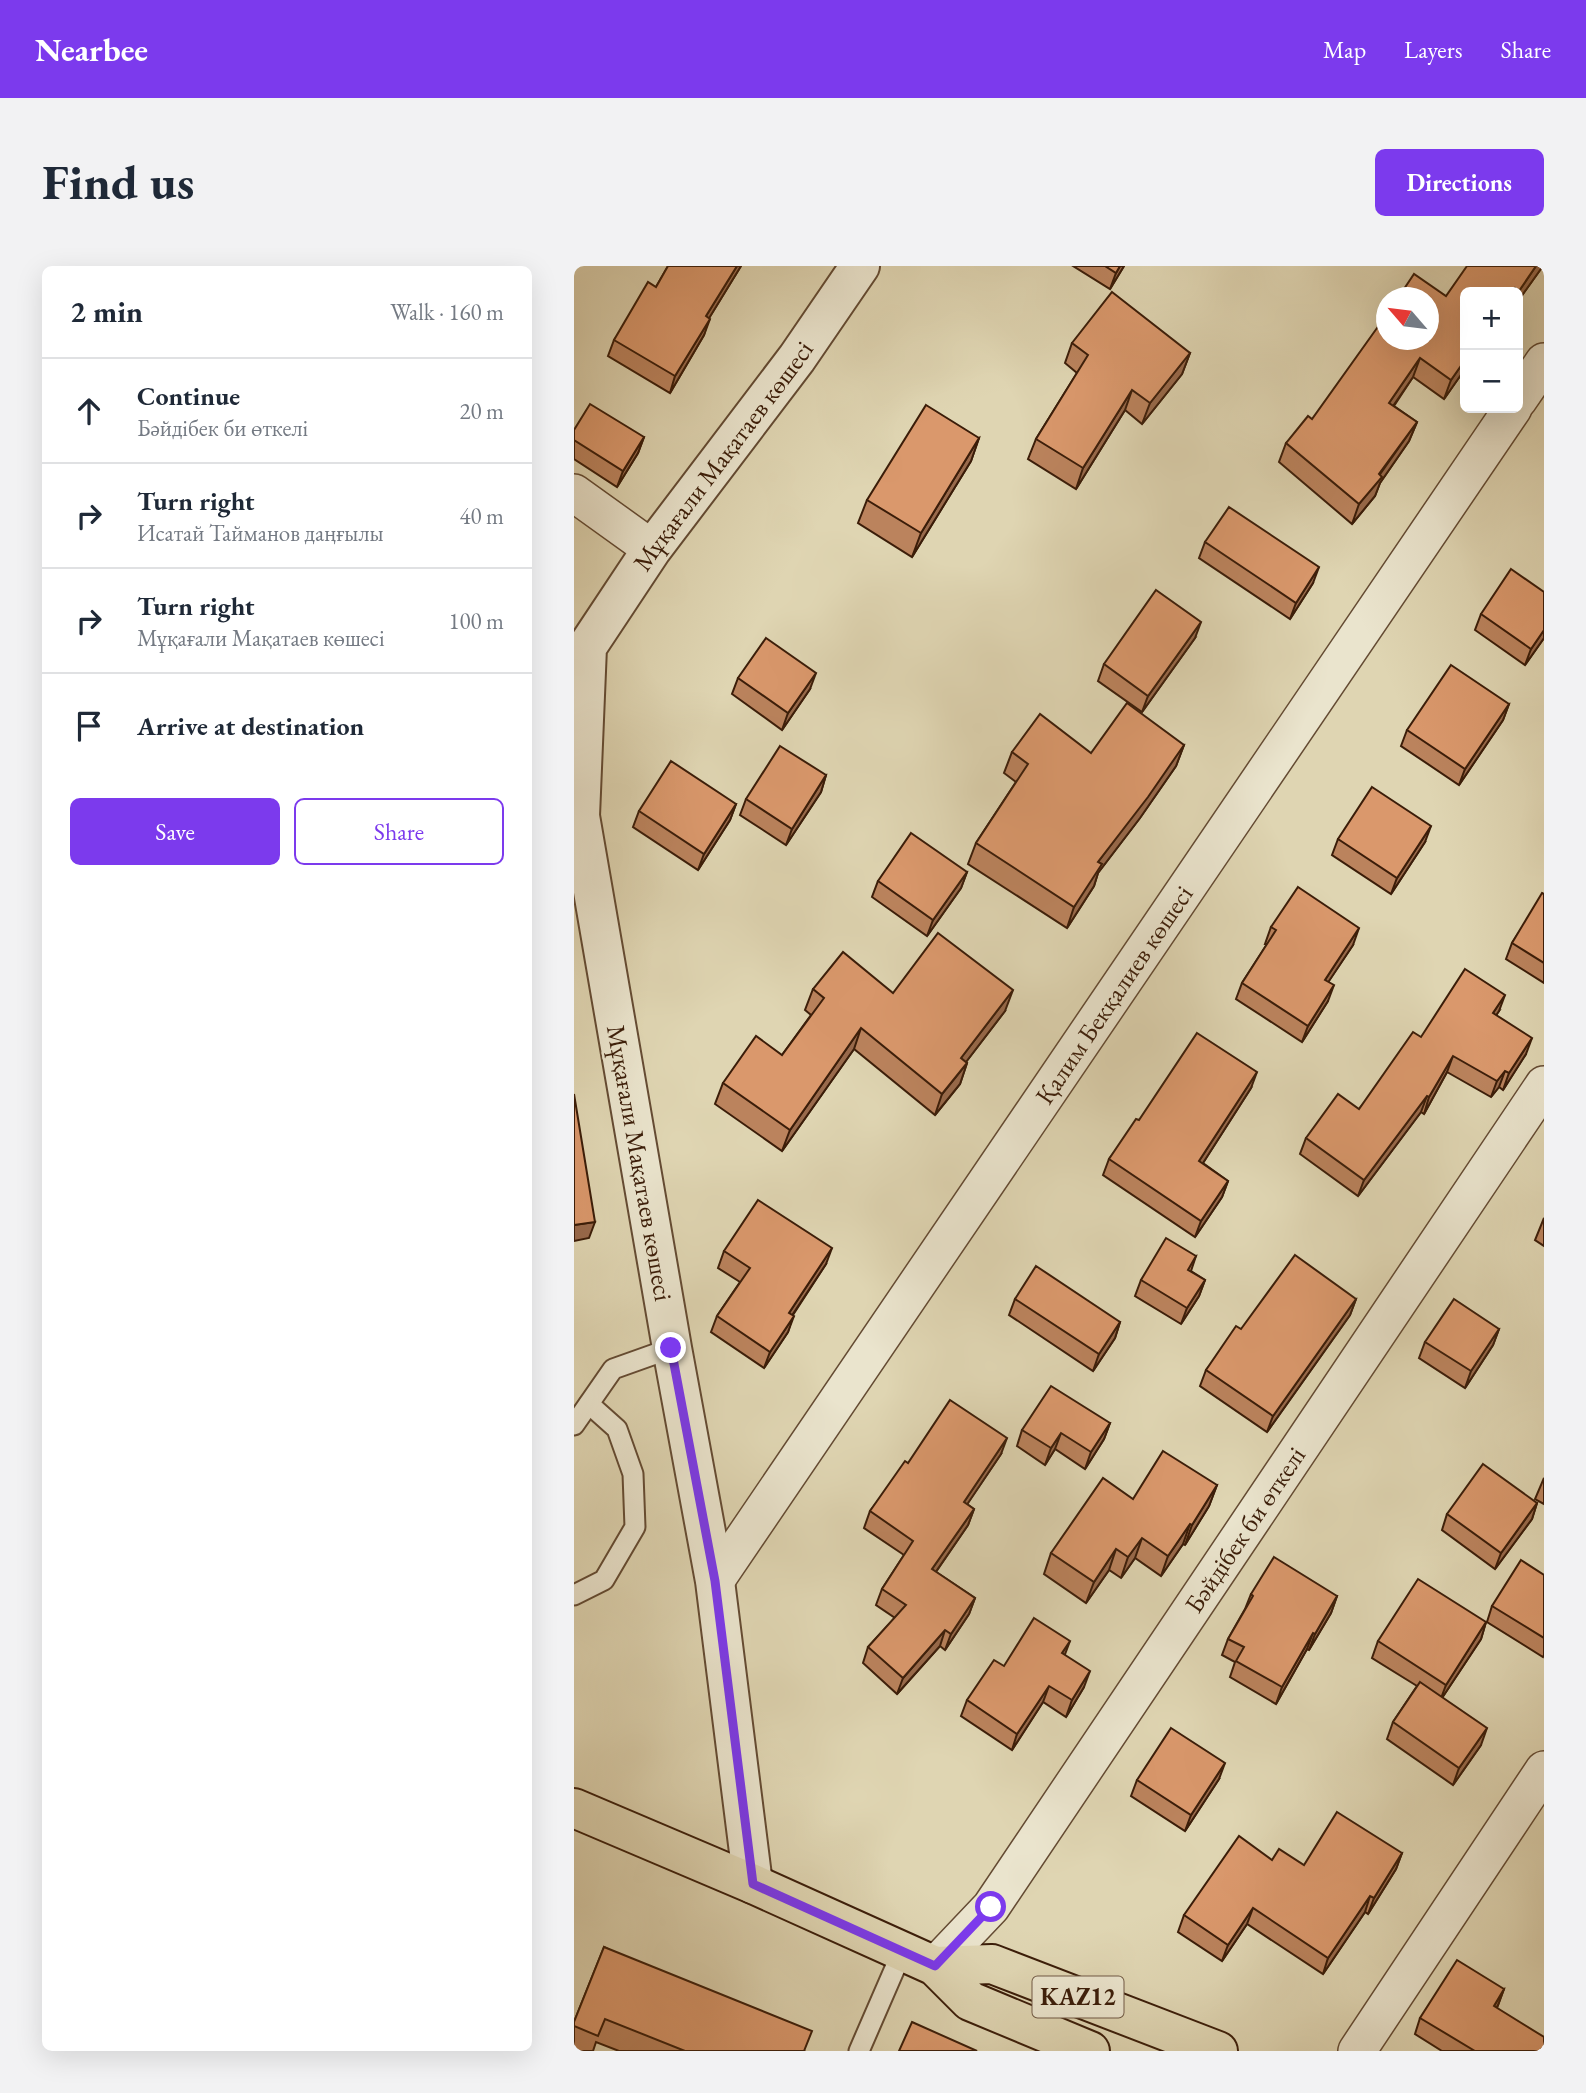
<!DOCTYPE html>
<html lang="en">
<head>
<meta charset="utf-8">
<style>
  :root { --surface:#fff; --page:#f2f2f3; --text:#1f2937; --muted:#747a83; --line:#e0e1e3; --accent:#7c3aed }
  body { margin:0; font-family:"EB Garamond",serif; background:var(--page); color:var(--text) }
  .controls { position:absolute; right:21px; top:21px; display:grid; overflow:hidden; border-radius:10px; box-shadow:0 7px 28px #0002 }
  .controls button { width:63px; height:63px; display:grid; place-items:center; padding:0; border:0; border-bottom:2px solid var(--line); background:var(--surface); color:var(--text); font:35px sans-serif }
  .compass { position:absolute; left:802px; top:21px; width:63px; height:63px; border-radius:50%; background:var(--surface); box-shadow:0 7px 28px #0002; rotate:298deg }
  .stop { position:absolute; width:21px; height:21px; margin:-16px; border:5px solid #7c3aed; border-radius:50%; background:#fff }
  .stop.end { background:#7c3aed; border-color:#fff; box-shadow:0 2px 7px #0008 }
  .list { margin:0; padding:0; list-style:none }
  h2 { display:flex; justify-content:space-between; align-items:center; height:91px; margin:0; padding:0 28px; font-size:30px }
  h2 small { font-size:23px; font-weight:400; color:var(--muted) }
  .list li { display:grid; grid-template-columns:46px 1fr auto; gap:21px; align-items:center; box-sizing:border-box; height:105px; padding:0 28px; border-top:2px solid var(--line) }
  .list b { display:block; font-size:26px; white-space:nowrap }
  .list p { margin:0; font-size:23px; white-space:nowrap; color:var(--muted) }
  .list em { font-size:23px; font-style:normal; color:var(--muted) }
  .actions { display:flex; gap:14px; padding:21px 28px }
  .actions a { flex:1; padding:16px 0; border:2px solid var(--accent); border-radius:10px; text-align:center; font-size:24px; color:var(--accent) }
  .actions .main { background:var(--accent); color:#fff }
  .icon { flex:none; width:38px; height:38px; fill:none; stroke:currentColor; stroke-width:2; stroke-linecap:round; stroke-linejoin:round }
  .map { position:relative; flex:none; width:970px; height:1785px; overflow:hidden; border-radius:10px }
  header { display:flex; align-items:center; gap:42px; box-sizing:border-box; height:98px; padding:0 35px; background:var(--accent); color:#fff }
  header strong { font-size:33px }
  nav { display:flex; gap:38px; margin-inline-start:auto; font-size:24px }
  .intro { display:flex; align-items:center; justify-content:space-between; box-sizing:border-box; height:168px; padding:0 42px }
  h1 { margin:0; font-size:49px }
  .button { padding:18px 32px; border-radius:10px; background:var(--accent); color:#fff; font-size:24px; font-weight:700 }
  main { display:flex; gap:42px; padding:0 42px }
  aside { flex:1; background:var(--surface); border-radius:10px; box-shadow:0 7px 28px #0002 }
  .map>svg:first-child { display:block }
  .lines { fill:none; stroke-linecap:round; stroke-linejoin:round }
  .service-casing { stroke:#644b33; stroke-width:23 }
  .minor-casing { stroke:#644b33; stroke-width:40 }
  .tertiary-casing { stroke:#644b33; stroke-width:42 }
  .primary-casing { stroke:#3b1d09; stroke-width:42 }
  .service { stroke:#eae4cd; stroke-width:19 }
  .minor { stroke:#eae4cd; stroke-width:37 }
  .tertiary { stroke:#eae4cd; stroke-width:38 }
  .primary { stroke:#dfd5b2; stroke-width:38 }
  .wall { fill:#bb835d; stroke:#3b1d09; stroke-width:2 }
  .shaded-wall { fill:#996a4c; stroke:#3b1d09; stroke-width:2 }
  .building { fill:#da986c; stroke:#3b1d09; stroke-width:2 }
  .route { stroke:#7c3aed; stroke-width:9 }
  .labels { text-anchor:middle; stroke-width:5; stroke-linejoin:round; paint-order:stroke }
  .shield { fill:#eae4cd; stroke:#705944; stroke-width:2 }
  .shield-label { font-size:24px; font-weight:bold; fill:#3b1d09 }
  .street-label { font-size:26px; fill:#3b1d09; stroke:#eae4cd }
</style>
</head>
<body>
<header>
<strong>Nearbee</strong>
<nav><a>Map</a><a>Layers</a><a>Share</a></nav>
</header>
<div class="intro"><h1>Find us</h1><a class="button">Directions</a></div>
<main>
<aside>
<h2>2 min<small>Walk · 160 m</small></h2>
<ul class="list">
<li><svg class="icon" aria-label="ahead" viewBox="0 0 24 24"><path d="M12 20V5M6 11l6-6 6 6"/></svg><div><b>Continue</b><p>Бәйдібек би өткелі</p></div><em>20 m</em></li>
<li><svg class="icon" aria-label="right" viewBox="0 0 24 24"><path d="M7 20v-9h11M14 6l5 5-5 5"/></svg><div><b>Turn right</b><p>Исатай Тайманов даңғылы</p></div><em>40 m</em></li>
<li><svg class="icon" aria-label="right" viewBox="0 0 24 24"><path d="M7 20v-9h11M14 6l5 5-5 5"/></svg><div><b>Turn right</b><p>Мұқағали Мақатаев көшесі</p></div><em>100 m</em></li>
<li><svg class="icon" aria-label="arrive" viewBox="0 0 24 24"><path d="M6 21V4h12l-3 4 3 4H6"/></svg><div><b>Arrive at destination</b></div></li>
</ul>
<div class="actions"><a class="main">Save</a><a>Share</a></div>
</aside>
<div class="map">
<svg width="970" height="1785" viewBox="0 0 970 1785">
  <rect width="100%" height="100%" fill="#dfd5b2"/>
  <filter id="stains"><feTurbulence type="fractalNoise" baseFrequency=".00286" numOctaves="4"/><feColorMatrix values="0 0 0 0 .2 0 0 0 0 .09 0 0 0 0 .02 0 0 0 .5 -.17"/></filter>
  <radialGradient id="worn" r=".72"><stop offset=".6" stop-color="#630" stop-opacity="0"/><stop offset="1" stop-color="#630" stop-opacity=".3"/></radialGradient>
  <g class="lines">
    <defs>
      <g id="service">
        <path d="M0,1159L39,1103L98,1082"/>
        <path d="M0,1329L30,1314L61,1261L59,1208L43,1163L15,1138"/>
        <path d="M285,1785L328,1686"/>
      </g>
      <g id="minor">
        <path d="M944,134L970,96"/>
        <path d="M0,227L78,283"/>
        <path id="s1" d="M141,1315L939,142"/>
        <path id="s2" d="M361,1700L417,1641L970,819"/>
        <path d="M783,1785L970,1504"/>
      </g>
      <g id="tertiary">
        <path id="s3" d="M179,1618L141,1315L98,1082L6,550L13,381L78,283L223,92L286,0"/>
      </g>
      <g id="primary">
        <path d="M0,1542L179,1618L361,1700L396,1735L516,1785"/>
        <path d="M361,1700L418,1698L644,1785"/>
      </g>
    </defs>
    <use href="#service" class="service-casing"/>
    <use href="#minor" class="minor-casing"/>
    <use href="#tertiary" class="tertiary-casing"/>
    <use href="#primary" class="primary-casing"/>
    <use href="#service" class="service"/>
    <use href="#minor" class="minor"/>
    <use href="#tertiary" class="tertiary"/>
    <use href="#primary" class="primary"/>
  </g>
  <g class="wall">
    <path d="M94,0H167L135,52L130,69L96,127L34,90L40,74L82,21Z"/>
    <path d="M499,0H550L536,23Z"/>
    <path d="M969,0L944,35V26H891V103L870,133L839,111L820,140L843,156L835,175L806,217L801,230L778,258L705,196L712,177L872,30Z"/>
    <path d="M498,77L616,87L608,108L568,158L551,144L502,223L454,193L462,173L503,107L491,97Z"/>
    <path d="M0,164L70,171L64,187L43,221L0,193Z"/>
    <path d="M405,172L397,195L338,291L284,257L293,234Z"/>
    <path d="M631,276L739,317L716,353L625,292Z"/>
    <path d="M970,326V372L951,399L901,364L907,348Z"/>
    <path d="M621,372L568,446L524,415L530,398Z"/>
    <path d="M164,412L236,423L208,464L158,428Z"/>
    <path d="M935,438L929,454L885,519L827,480L833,464Z"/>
    <path d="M610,479L602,500L566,552L524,607L520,620L493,662L394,598L402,577L442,516L430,507L438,486L517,487Z"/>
    <path d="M252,509L247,526L212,579L166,549L172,533Z"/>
    <path d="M162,538L156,554L124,604L59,561L65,545Z"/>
    <path d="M764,573L851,576L817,628L758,589Z"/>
    <path d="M393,606L387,622L353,670L298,631L304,615Z"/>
    <path d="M970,628V717L932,693L938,677Z"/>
    <path d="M697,661L779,679L754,716V735L728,776L662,733L668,717L693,678H691Z"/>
    <path d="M239,723L319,727L431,745L392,796L393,797L386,818L361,849L280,783L208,885L141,838L149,817L208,789L237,749L231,744Z"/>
    <path d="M925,745L922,749L952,788L929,824L925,821L917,831L873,806L850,848L847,846L784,930L726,888L732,872L785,843L847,771Z"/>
    <path d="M677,822L629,897L654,915L648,931L621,971L529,909L535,893L565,854Z"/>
    <path d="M970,952V980L961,974Z"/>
    <path d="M150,985L252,998L219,1049L214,1066L190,1102L137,1066L143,1050L166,1016L144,1002Z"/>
    <path d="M622,990L617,1005L631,1014L625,1030L607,1058L561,1030L567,1014Z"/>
    <path d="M441,1033L546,1056L541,1072L519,1105L435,1049Z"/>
    <path d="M782,1033L776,1049L693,1166L626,1120L632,1104L667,1063Z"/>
    <path d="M925,1063L919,1079L891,1122L845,1092L851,1076Z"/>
    <path d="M536,1157L530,1173L511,1203L481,1183L471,1199L443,1180L448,1164Z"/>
    <path d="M427,1188L393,1238L400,1243L394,1259L362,1306L401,1332L395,1348L371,1384L366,1380L323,1428L289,1397L294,1381L321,1352L302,1339L308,1323L330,1289L290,1262L296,1245L334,1197Z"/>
    <path d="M970,1212V1238L961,1233Z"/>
    <path d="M643,1219L635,1240L611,1279L609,1278L587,1310L561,1292L547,1312L535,1304L512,1337L470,1308L477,1287L559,1233Z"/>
    <path d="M963,1237L958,1253L921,1303L868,1264L873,1248Z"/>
    <path d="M970,1309V1389L969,1391L913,1356L918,1340Z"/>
    <path d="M677,1328L763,1330L757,1347L735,1384L733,1383L702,1438L656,1411L661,1396L648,1389L654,1373L671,1343Z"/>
    <path d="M912,1356L907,1373L868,1432L907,1479L879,1519L813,1473L819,1456L843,1420L798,1392L804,1375Z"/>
    <path d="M491,1389L510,1421L492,1451L469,1436L438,1484L387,1450L393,1434L430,1400Z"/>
    <path d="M645,1513L611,1565L557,1530L563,1514Z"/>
    <path d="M828,1587L822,1603L794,1648L791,1646L749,1708L673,1658L648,1695L604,1666L610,1649L730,1599Z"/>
    <path d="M30,1681L231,1785H45L22,1776L19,1785H0V1756Z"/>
    <path d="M930,1723L923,1742L970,1785H868L841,1768L846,1752Z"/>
  </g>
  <g class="shaded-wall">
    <path d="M163,0H167L126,67L132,50Z"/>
    <path d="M546,0H550L536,23L542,7Z"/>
    <path d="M962,0H969L944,35L945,25Z"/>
    <path d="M136,53L130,69L96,127L101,110Z"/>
    <path d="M616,87L608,108L568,158L576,137Z"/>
    <path d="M846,92L839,111L808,156L815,137Z"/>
    <path d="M891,94V103L870,133L877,114Z"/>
    <path d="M558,124L551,144L502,223L509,202Z"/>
    <path d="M843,156L835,175L806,217L801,230L778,258L785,238Z"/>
    <path d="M70,171L64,187L43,221L49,205Z"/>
    <path d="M405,172L397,195L338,291L347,267Z"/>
    <path d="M745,301L739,317L716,353L722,337Z"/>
    <path d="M627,356L621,372L568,446L574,430Z"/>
    <path d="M970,364V372L951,399L957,383Z"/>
    <path d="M242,407L236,423L208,464L214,447Z"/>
    <path d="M935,438L929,454L885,519L891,503Z"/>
    <path d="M610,479L602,500L566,552L524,607L520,620L493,662L500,641L524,596Z"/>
    <path d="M252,509L247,526L212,579L218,563Z"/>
    <path d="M162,538L156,554L124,604L130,588Z"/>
    <path d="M857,560L851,576L817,628L823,612Z"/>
    <path d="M393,606L387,622L353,670L359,654Z"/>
    <path d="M785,662L779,679L745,730L751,714Z"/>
    <path d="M760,719L754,735L728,776L734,760Z"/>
    <path d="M439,724L431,745L379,813L387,792Z"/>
    <path d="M931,729L925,745L913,763L919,747Z"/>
    <path d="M287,762L280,783L208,885L216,864Z"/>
    <path d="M958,772L952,788L929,824L935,807Z"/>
    <path d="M879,790L873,806L850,848L855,831Z"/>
    <path d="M393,797L386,818L361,849L368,828Z"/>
    <path d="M931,805L925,821L917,831L923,815Z"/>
    <path d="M683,806L677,822L620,911L625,895Z"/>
    <path d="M853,830L847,846L784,930L790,914Z"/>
    <path d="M654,915L648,931L621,971L627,955Z"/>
    <path d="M21,956L15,972L0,975V959Z"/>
    <path d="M258,982L252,998L209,1063L215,1047Z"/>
    <path d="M631,1014L625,1030L607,1058L613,1042Z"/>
    <path d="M782,1033L776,1049L693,1166L699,1150Z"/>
    <path d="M220,1050L214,1066L190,1102L196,1086Z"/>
    <path d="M546,1056L541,1072L519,1105L525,1088Z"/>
    <path d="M925,1063L919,1079L891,1122L897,1105Z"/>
    <path d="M536,1157L530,1173L511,1203L517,1186Z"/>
    <path d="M487,1167L481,1183L471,1199L477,1182Z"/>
    <path d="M433,1172L427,1188L384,1252L390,1236Z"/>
    <path d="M643,1219L635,1240L611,1279L618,1259Z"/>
    <path d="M963,1237L958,1253L921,1303L927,1287Z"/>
    <path d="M400,1243L394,1259L352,1320L358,1303Z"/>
    <path d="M616,1258L609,1278L587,1310L594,1290Z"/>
    <path d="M568,1272L561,1292L547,1312L554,1291Z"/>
    <path d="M542,1283L535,1304L512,1337L520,1316Z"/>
    <path d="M763,1330L757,1347L735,1384L741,1368Z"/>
    <path d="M401,1332L395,1348L371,1384L377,1368Z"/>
    <path d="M912,1356L907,1373L866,1435L872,1419Z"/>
    <path d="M371,1364L366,1380L323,1428L329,1412Z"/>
    <path d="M739,1367L733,1383L702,1438L708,1421Z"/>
    <path d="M496,1375L490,1391L488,1387Z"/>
    <path d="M516,1405L510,1421L492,1451L498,1434Z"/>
    <path d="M475,1420L469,1436L438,1484L443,1468Z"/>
    <path d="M913,1462L907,1479L879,1519L885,1502Z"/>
    <path d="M651,1497L645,1513L611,1565L617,1549Z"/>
    <path d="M828,1587L822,1603L794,1648L800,1632Z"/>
    <path d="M796,1630L791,1646L749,1708L754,1692Z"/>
    <path d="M679,1642L673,1658L648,1695L654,1679Z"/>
    <path d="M930,1723L924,1739L914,1756L920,1740Z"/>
  </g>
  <g class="building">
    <path d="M94,0H163L132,50L136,53L101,110L40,74L74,16L82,21Z"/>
    <path d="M531,0H546L542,7Z"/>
    <path d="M893,0H962L945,25L941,22L938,26H891V94L877,114L846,92L815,137L843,156L805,208L808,211L785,238L712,177L734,150L738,153L813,48V74H855V32H824L840,8L872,30Z"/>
    <path d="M538,26L616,87L576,137L558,124L509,202L462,173L514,89L498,77Z"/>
    <path d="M16,138L70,171L49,205L0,174V164Z"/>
    <path d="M352,139L405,172L347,267L293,234Z"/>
    <path d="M655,241L745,301L722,337L631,276Z"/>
    <path d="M937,303L970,326V364L957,383L907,348Z"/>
    <path d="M582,324L627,356L574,430L530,398Z"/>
    <path d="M192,372L242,407L214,447L164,412Z"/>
    <path d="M877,399L935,438L891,503L833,464Z"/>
    <path d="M553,437L610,479L574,531L524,596L528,598L500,641L402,577L454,498L438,486L466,448L517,487Z"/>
    <path d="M206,480L252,509L218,563L172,533Z"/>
    <path d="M97,495L162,538L130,588L65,545Z"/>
    <path d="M798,521L857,560L823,612L764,573Z"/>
    <path d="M337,567L393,606L359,654L304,615Z"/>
    <path d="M724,621L785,662L751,714L760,719L734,760L668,717L702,664L697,661Z"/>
    <path d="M968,627L970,628V697L938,677Z"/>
    <path d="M364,667L439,724L387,792L393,797L368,828L287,762L216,864L149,817L182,770L208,789L250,732L239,723L269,686L319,727Z"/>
    <path d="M891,703L931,729L919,747L958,772L935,807L931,805L923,815L879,790L855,831L853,830L790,914L732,872L764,828L785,843L839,766L847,771Z"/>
    <path d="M623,767L683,806L625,895L654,915L627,955L535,893L562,853L565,854Z"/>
    <path d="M0,828L21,956L0,959Z"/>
    <path d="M184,934L258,982L215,1047L220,1050L196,1086L143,1050L176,1002L150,985Z"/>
    <path d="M592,972L622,990L614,1004L631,1014L613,1042L567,1014Z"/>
    <path d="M721,989L782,1033L699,1150L632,1104L662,1060L667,1063Z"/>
    <path d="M462,1000L546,1056L525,1088L441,1033Z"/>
    <path d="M880,1033L925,1063L897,1105L851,1076Z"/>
    <path d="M477,1120L536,1157L517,1186L487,1167L477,1182L448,1164Z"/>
    <path d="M376,1134L433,1172L390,1236L400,1243L358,1303L401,1332L377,1368L371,1364L329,1412L294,1381L332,1339L308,1323L339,1275L296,1245L331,1195L334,1197Z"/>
    <path d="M589,1185L643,1219L618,1259L616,1258L594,1290L568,1272L554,1291L542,1283L520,1316L477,1287L529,1212L559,1233Z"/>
    <path d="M909,1198L963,1237L927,1287L873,1248Z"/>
    <path d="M700,1291L763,1330L741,1368L739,1367L708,1421L662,1395L670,1381L654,1373L679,1330L677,1328Z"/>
    <path d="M947,1294L970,1309V1372L918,1340Z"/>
    <path d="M844,1313L912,1356L872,1419L804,1375Z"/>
    <path d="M460,1352L496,1375L488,1387L516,1405L498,1434L475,1420L443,1468L393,1434L420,1394L430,1400Z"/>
    <path d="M846,1416L913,1462L885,1502L819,1456Z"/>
    <path d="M597,1462L651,1497L617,1549L563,1514Z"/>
    <path d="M763,1546L828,1587L800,1632L796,1630L754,1692L679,1642L654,1679L610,1649L665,1570L698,1594L705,1583L730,1599Z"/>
    <path d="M30,1681L238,1765L230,1785H111L31,1753L24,1770L0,1760V1756Z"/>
    <path d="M883,1694L930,1723L920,1740L970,1771V1785H901L846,1752Z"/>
    <path d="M338,1756L403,1785H325Z"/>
  </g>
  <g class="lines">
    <path class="route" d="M97,1082L141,1315L179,1618L361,1700L417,1641"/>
  </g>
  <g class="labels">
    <rect class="shield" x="458.5" y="1710.5" width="91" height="41" rx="5"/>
    <g class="shield-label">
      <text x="504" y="1739">KAZ12</text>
    </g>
    <g class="street-label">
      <text dy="9" stroke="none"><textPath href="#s3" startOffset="1486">Мұқағали Мақатаев көшесі</textPath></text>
      <text dy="9" stroke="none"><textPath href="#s1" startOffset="709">Қалим Бекқалиев көшесі</textPath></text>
      <text transform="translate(66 897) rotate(80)" y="9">Мұқағали Мақатаев көшесі</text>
      <text dy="9" stroke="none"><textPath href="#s2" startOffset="536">Бәйдібек би өткелі</textPath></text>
    </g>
  </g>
  <rect width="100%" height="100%" filter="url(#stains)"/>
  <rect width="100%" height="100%" fill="url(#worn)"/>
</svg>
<div class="controls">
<button>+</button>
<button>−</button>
</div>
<svg class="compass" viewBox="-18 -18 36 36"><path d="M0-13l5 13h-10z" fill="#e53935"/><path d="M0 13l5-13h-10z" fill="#747a83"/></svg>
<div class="stop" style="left:417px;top:1641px"></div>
<div class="stop end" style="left:97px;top:1082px"></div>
</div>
</main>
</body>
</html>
